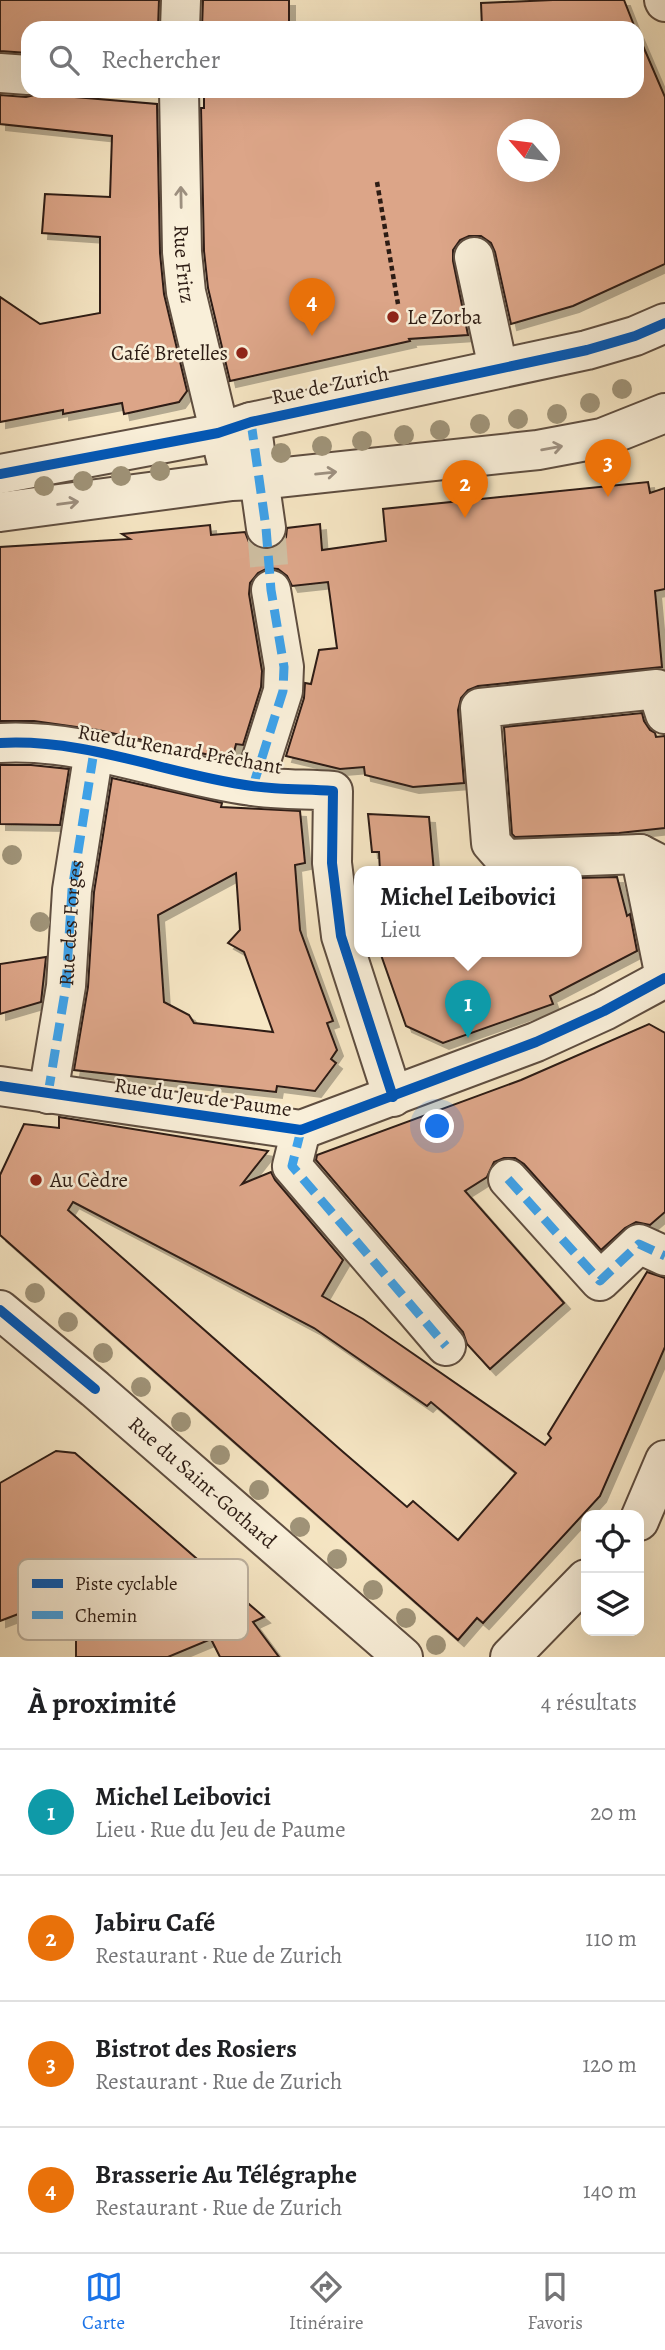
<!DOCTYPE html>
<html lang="fr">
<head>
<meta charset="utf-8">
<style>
  :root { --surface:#fff; --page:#f2f2f2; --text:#202124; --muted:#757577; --line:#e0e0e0; --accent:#1a73e8 }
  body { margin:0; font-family:Alegreya,serif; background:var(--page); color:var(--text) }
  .controls { position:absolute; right:21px; bottom:21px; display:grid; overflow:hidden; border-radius:14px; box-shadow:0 7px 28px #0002 }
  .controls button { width:63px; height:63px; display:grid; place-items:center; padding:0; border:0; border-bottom:2px solid var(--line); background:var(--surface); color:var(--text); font:35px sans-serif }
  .compass { position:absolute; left:497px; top:119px; width:63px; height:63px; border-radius:50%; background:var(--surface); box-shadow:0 7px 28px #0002; rotate:298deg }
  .you { position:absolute; left:438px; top:1127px; width:24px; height:24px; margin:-18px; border:5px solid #fff; border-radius:50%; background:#1a73e8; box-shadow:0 0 0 10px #1a73e833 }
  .badge { display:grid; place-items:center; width:46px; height:46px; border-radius:50%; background:var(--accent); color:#fff; font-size:23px; font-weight:700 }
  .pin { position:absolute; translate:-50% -58px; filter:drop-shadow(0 2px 4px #0008) }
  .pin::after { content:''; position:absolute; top:37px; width:24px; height:21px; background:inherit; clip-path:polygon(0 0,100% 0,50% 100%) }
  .popup { position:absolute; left:354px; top:866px; width:228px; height:91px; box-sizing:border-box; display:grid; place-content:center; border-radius:14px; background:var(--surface); filter:drop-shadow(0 2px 5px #0005); font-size:23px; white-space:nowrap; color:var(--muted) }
  .popup b { font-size:26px; color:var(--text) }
  .popup::after { content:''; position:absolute; left:50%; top:100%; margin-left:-14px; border:14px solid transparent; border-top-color:var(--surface) }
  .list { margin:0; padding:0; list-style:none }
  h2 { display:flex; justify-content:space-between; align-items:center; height:91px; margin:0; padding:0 28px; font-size:30px }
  h2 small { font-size:23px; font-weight:400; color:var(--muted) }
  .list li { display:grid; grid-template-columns:46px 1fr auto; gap:21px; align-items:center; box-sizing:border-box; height:126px; padding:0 28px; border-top:2px solid var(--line) }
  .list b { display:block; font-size:26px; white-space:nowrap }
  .list p { margin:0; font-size:23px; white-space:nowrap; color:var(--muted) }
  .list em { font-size:23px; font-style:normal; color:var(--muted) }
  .icon { flex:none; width:38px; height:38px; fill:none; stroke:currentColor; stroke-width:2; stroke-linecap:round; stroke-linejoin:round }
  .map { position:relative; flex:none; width:665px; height:1657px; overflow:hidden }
  .search { position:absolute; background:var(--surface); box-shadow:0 7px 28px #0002; left:21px; right:21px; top:21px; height:77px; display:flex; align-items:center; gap:18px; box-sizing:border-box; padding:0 24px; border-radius:21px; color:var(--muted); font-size:26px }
  .sheet { height:595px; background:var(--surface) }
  nav { display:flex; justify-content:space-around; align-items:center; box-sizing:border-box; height:98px; border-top:2px solid var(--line); background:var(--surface); font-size:19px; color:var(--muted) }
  nav a { display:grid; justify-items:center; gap:4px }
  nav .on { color:var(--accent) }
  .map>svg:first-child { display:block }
  .building { fill:#dca588; stroke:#2d1c14; stroke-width:2; fill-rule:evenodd; filter:url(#shadow) }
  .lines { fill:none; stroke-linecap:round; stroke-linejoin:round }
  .minor-tunnel { stroke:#cebea1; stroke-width:38; stroke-dasharray:38 19; stroke-linecap:butt }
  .minor-casing { stroke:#5f4e40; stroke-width:42 }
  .path { stroke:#2d1c14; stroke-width:4.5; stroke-dasharray:5 3.5; stroke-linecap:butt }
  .minor { stroke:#f9efd9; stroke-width:38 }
  .quiet { stroke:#3ea2ea; stroke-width:9; stroke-dasharray:18 9; stroke-linecap:butt }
  .cycleway-casing { stroke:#f9efd9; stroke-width:15 }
  .cycleway { stroke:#0057b8; stroke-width:10 }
  .tree { fill:#9f9378 }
  .oneway { stroke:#9d9080 }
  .poi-dot { fill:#8f2418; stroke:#f9efd9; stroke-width:2.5 }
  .labels { text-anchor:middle; stroke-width:5; stroke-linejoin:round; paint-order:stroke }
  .street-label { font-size:21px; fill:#2d1c14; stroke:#f9efd9 }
  .poi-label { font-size:21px; fill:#2d1c14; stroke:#f9efd9; text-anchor:start }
  .key { fill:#f9efd9; stroke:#bcb09e; stroke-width:2 }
  .key-label { font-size:19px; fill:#2d1c14 }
</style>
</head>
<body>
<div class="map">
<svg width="665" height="1657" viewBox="0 0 665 1657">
  <defs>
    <filter id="shadow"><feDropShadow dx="6" dy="6" stdDeviation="0" flood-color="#0004"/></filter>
  </defs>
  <rect width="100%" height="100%" fill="#f6e6c4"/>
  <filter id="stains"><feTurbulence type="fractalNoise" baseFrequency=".00286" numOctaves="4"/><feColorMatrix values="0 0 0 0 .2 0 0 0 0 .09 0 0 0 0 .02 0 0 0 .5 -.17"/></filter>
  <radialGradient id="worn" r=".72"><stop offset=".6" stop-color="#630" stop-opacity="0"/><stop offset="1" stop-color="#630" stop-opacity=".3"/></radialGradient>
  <g class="building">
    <path d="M0,0H159L158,28H28V53L0,51Z"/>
    <path d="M203,0H289V28H202Z"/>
    <path d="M553,0H624L635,28H482L481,3Z"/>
    <path d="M637,32L665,97V264L573,306L511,324L495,252L491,243L481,236H469L460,240L453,250V261L468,335L409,339L410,341L230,381L208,288L204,251L201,108H204V91H637ZM508,130H550V172H508Z"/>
    <path d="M39,94L157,104L160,253L164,294L187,391L179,402L124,414L122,403L63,414V410L0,422V297L40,324L100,313V237L42,233L45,194L110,197L112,136L0,124V95L26,97Z"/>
    <path d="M648,482L650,493L665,488V589L655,591L662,667L478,686L468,690L461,698L458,710L464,783L413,787L365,775L364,767L340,769L286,756L304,698L305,683L311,684L319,650L337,648L328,582L292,586L287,576L278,569L268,568L258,573L250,583L249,594L262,671L261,687L243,745L236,744L232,760L98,730L34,721H0V547L130,539L122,534L210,525L211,535L245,532L249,542L257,548L268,550L280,545L286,537L287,528L320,524L322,550L386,541L383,509Z"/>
    <path d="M642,713L644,721L650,730L655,733L656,737L665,736V828L619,833L515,837L512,834L504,727Z"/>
    <path d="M0,765H31L69,769L60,825L0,824Z"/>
    <path d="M112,778L222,803L221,807L300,811L305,863L295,865L300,930L333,1021L327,1023L337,1050L331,1059L336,1063L315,1091L277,1086L276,1092L74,1070L88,987L94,892ZM236,873L240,930L228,943L244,952L273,1032L194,1023L189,1015L164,1002L158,915Z"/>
    <path d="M368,814L429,817L434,872H380L379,852H372Z"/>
    <path d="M617,877L627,916L630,914L637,951L550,996L553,1004L443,1043L406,1026L380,952H577V878Z"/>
    <path d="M46,957L41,1002L0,1014V964Z"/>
    <path d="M649,1024L665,1033V1212L650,1225L636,1222L625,1228L601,1250L524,1164L515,1158H504L494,1162L487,1177L465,1191L564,1303L490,1369L467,1344L463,1332L316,1160L317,1155L521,1080Z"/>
    <path d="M59,1117L268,1151L242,1184L271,1172L275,1180L343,1260L322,1296L363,1319L545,1445L551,1438L548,1434L647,1272L665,1278V1347L600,1496L483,1623L477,1618L458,1640L0,1235V1175L24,1124L59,1128ZM73,1202L314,1328L427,1406L431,1402L516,1473L458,1540L413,1501L407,1507L342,1451L68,1210Z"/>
    <path d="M56,1451L75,1453L264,1617L253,1622L279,1657H220L211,1639L168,1657H76V1592L0,1621V1483Z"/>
  </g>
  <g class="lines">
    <path class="minor-tunnel" d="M266,528L271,590"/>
    <defs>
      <g id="minor">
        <path d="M664,0L665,2"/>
        <path d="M180,28L181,0"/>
        <path d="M0,73L28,75"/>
        <path id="s1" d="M179,91L182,252L186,292L226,459"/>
        <path d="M474,257L498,368"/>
        <path d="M251,422L266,528"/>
        <path d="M0,474L218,433L251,422L587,350L635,336L665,323"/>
        <path d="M0,512L232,481L258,480L538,450L602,438L665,413"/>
        <path d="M665,714L657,689L480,708L491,843L505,859L640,854L665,867"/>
        <path d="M0,743C86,738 169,775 252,786C279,790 306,789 333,791L332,863L341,936L393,1097"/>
        <path d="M253,786L283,691L284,667L271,590"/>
        <path d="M640,854L665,977"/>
        <path d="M0,1086L301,1130L536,1042L604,1011L665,978"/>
        <path d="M48,1094L66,986L72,890L94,751"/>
        <path d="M301,1130L292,1166L446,1346"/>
        <path d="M508,1179L600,1281L639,1244L665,1256"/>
        <path id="s2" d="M0,1310L95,1389L403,1657"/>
        <path d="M639,1521L665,1460"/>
        <path d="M510,1657L586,1579"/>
      </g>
    </defs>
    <use href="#minor" class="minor-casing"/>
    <path class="path" d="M377,182L398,304"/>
    <use href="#minor" class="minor"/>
    <g class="quiet">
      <path d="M251,422L266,528L271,590L284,667L283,691L253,786"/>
      <path id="s3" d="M48,1094L66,986L72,890L94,751"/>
      <path d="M301,1130L292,1166L446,1346"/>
      <path d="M508,1179L600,1281L639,1244L665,1256"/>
    </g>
    <defs>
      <g id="cycleway">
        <path d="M0,474L218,433L251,422L587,350L635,336L665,323"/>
        <path d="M0,743C86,738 169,775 252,786C279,790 306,789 333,791L332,863L341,936L393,1097"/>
        <path d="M0,1086L301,1130L536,1042L604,1011L665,978"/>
        <path d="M0,1310L95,1389"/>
      </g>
    </defs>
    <use href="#cycleway" class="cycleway-casing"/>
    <use href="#cycleway" class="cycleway"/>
  </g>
  <g class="tree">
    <circle cx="622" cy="389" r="10"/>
    <circle cx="590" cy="403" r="10"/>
    <circle cx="557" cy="414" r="10"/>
    <circle cx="518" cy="419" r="10"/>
    <circle cx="480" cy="424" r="10"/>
    <circle cx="440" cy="430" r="10"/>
    <circle cx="404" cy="435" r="10"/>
    <circle cx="362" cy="441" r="10"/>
    <circle cx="322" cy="446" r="10"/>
    <circle cx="281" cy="453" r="10"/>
    <circle cx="618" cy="468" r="10"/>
    <circle cx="160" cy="471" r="10"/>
    <circle cx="121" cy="476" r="10"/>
    <circle cx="83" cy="481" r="10"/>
    <circle cx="44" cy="486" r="10"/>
    <circle cx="12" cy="855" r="10"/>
    <circle cx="40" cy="922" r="10"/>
    <circle cx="35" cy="1293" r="10"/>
    <circle cx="68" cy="1322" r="10"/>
    <circle cx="103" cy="1353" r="10"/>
    <circle cx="141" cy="1387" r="10"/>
    <circle cx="181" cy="1422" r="10"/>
    <circle cx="220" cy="1455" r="10"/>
    <circle cx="259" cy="1490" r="10"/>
    <circle cx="300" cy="1527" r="10"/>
    <circle cx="337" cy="1559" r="10"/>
    <circle cx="373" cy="1590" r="10"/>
    <circle cx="406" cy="1618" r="10"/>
    <circle cx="436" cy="1645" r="10"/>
  </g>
  <defs><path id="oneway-shaft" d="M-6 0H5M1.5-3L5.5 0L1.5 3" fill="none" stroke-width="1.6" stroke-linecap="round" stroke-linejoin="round" transform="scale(1.75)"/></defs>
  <g class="oneway">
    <use href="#oneway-shaft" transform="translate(181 197) rotate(-91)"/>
    <use href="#oneway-shaft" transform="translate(552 448) rotate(-10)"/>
    <use href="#oneway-shaft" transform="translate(326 473) rotate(-6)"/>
    <use href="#oneway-shaft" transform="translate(68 503) rotate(-8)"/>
  </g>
  <g class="poi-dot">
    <circle cx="393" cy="317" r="7"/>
    <circle cx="242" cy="353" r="7"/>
    <circle cx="36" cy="1180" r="7"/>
  </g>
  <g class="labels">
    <g class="street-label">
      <text dy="7" stroke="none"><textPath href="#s1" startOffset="173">Rue Fritz</textPath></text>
      <text transform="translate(330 385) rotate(-12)" y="7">Rue de Zurich</text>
      <text transform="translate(180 749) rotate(10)" y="7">Rue du Renard Prêchant</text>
      <text dy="7" stroke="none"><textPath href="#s3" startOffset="173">Rue des Forges</textPath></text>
      <text transform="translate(203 1097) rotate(8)" y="7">Rue du Jeu de Paume</text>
      <text dy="7" stroke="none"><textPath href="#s2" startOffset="266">Rue du Saint-Gothard</textPath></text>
    </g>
    <g class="poi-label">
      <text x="407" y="324">Le Zorba</text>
      <text x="228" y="360" text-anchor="end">Café Bretelles</text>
      <text x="50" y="1187">Au Cèdre</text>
    </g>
  </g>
  <rect x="18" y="1559" width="230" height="81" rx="10" class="key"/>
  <rect x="32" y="1579" width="31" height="9" fill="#0057b8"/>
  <rect x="32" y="1611" width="31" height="8" fill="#3ea2ea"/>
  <g class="key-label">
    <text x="75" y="1590">Piste cyclable</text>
    <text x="75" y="1622">Chemin</text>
  </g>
  <rect width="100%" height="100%" filter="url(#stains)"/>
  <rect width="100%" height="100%" fill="url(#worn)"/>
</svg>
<div class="controls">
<button><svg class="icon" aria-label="locate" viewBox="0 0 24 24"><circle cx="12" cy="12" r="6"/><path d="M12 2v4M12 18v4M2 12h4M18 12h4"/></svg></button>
<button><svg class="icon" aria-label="layers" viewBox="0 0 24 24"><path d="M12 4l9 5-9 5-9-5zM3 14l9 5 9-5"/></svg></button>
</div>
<svg class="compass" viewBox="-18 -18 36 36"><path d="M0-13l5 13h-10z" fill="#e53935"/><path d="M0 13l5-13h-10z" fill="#757577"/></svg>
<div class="you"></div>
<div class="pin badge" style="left:468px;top:1038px;background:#0f9aa8">1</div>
<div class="popup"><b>Michel Leibovici</b>Lieu</div>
<div class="pin badge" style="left:465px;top:518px;background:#e8710a">2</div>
<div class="pin badge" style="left:608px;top:497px;background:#e8710a">3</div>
<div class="pin badge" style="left:312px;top:336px;background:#e8710a">4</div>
<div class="search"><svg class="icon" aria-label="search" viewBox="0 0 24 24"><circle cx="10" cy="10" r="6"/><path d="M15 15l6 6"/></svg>Rechercher</div>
</div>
<section class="sheet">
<h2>À proximité<small>4 résultats</small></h2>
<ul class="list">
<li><span class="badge" style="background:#0f9aa8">1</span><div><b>Michel Leibovici</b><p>Lieu · Rue du Jeu de Paume</p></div><em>20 m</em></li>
<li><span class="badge" style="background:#e8710a">2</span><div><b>Jabiru Café</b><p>Restaurant · Rue de Zurich</p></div><em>110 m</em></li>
<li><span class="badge" style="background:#e8710a">3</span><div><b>Bistrot des Rosiers</b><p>Restaurant · Rue de Zurich</p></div><em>120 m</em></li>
<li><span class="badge" style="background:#e8710a">4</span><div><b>Brasserie Au Télégraphe</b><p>Restaurant · Rue de Zurich</p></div><em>140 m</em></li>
</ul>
</section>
<nav>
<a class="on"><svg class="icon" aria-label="map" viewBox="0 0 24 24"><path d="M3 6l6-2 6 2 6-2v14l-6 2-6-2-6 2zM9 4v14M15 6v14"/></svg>Carte</a>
<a><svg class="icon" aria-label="directions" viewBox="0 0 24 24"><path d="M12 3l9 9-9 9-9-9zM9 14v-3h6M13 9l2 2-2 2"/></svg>Itinéraire</a>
<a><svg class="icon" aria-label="saved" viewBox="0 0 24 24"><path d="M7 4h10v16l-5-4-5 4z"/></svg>Favoris</a>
</nav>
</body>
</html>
